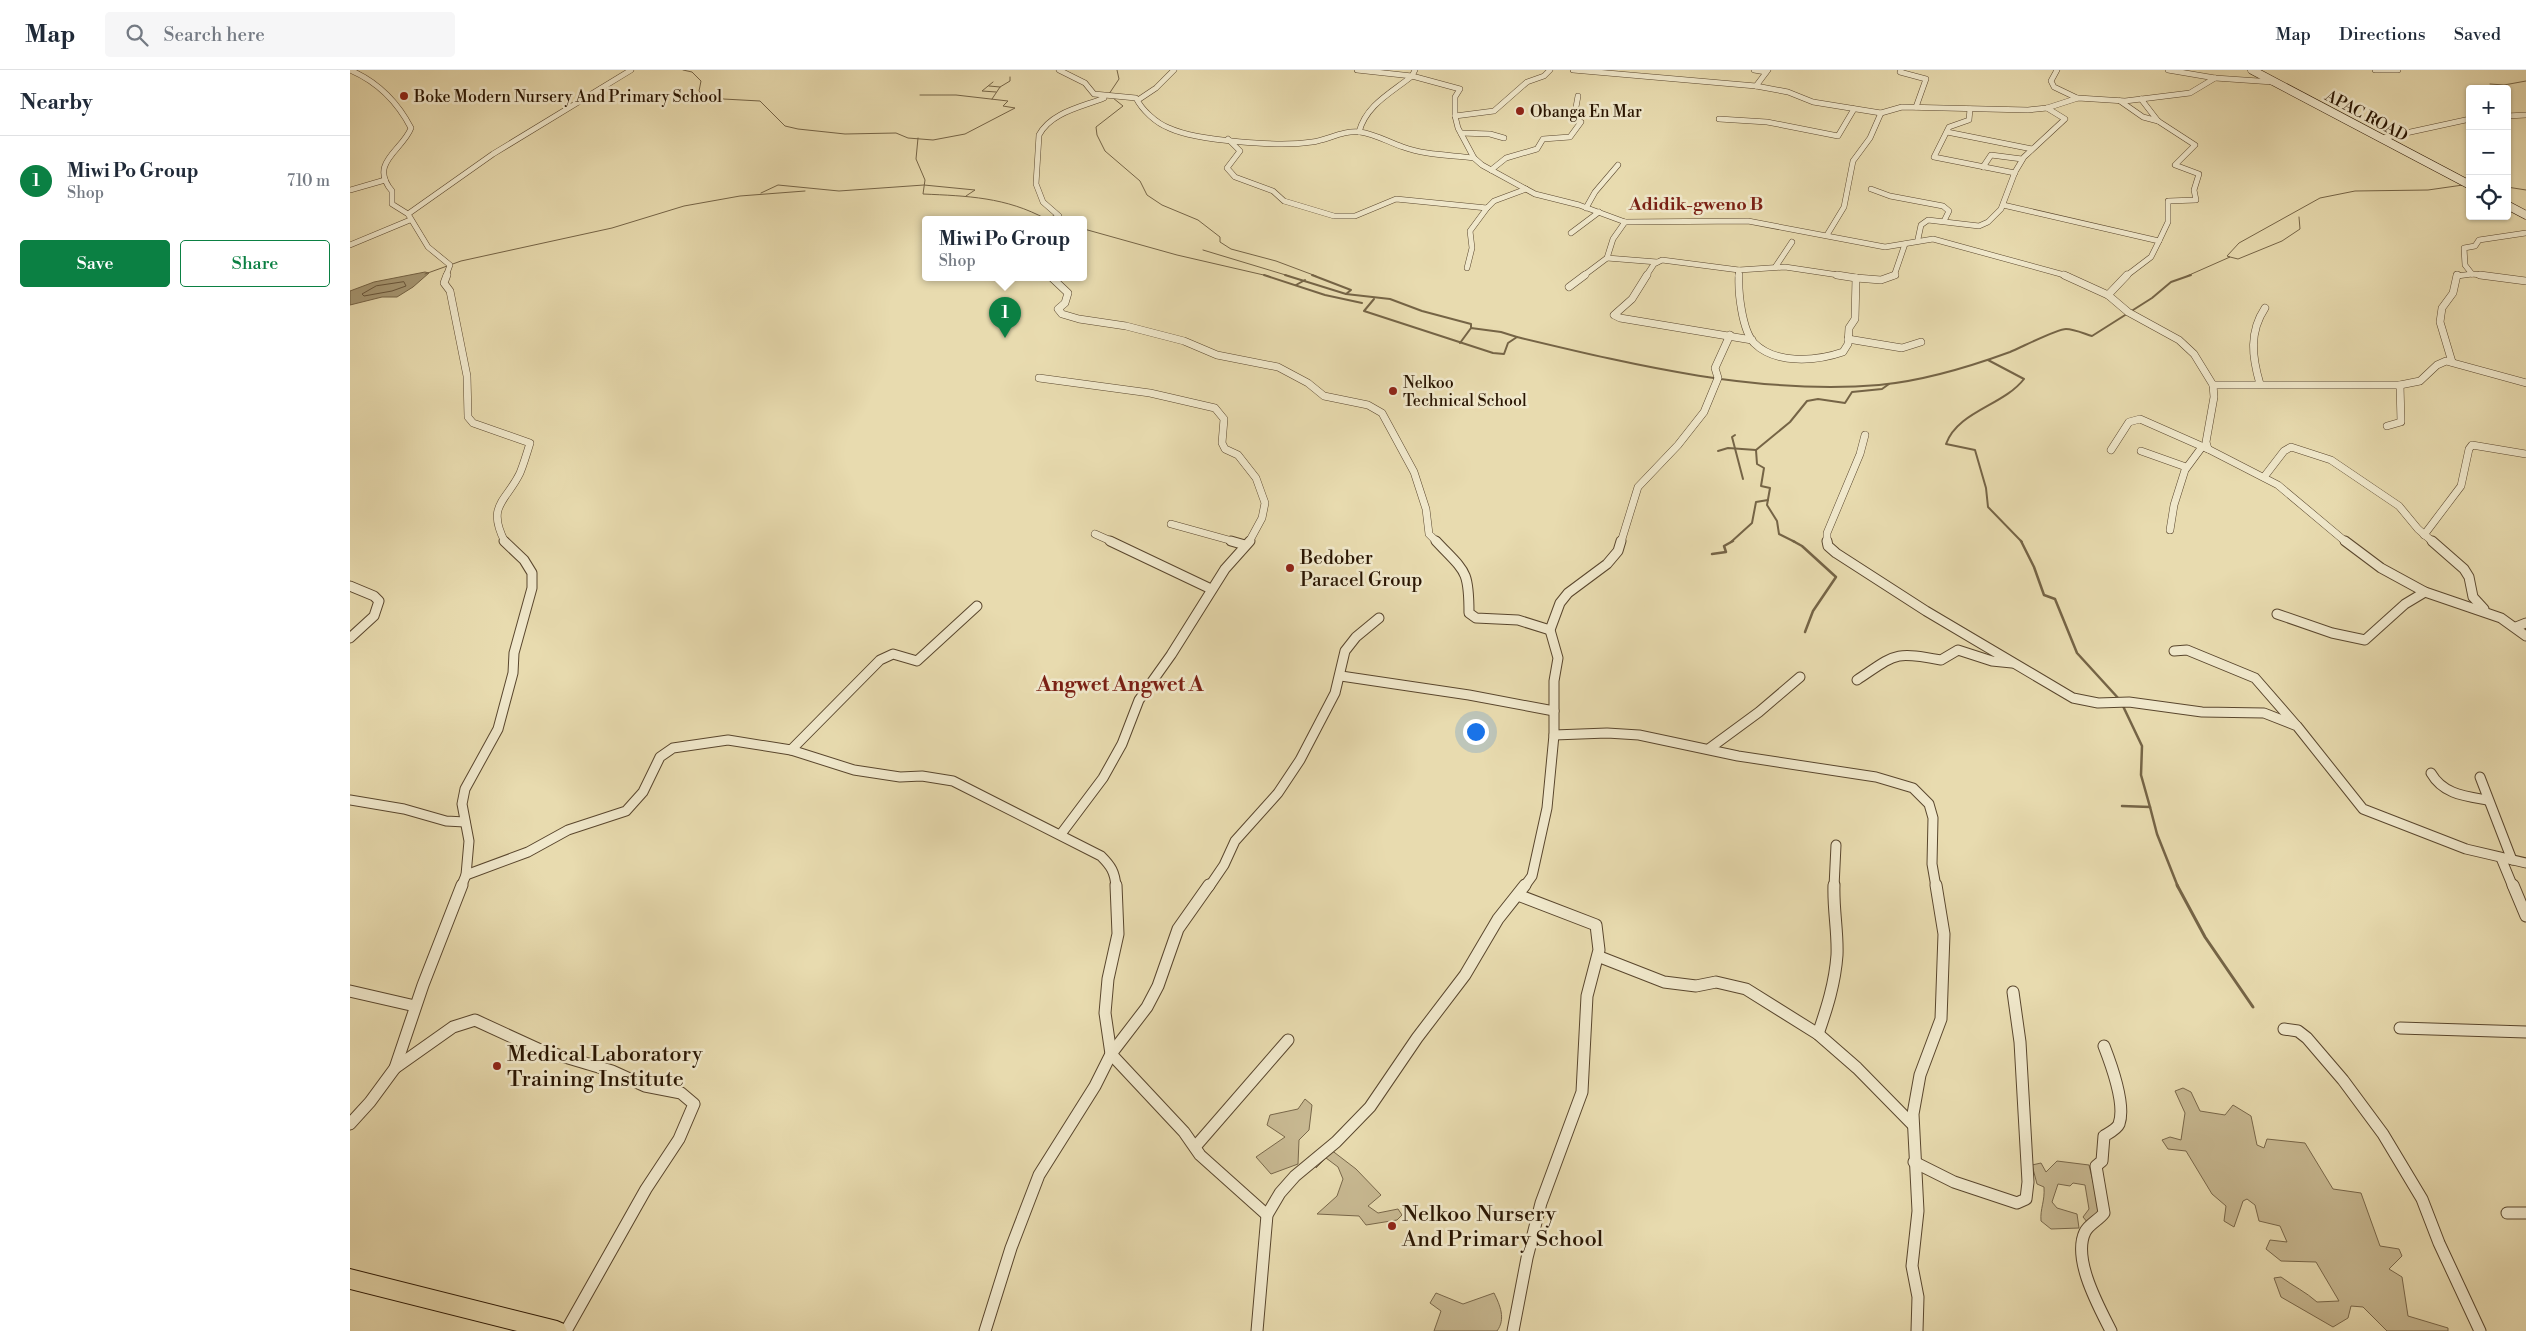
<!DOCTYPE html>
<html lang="en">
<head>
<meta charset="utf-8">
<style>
  :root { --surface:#fff; --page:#f6f6f7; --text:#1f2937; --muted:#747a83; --line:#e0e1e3; --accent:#0b8043 }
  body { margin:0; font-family:"Libre Bodoni",serif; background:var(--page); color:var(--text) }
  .controls { position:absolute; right:15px; top:15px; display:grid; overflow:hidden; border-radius:5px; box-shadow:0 1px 4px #0004 }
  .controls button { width:45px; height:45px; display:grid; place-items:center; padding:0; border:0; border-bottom:1px solid var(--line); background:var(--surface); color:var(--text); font:25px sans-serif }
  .you { position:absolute; left:1125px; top:661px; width:18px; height:18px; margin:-12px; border:4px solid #fff; border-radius:50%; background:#1a73e8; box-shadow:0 0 0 8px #1a73e833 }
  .badge { display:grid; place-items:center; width:32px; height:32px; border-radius:50%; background:var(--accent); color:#fff; font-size:16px; font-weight:700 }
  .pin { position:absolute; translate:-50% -41px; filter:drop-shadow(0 1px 2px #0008) }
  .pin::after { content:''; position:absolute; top:26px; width:18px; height:15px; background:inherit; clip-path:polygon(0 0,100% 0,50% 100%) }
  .popup { position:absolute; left:572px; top:146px; width:165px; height:65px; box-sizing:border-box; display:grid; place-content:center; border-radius:5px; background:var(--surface); filter:drop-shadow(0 1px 4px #0005); font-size:16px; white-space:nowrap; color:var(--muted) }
  .popup b { font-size:19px; color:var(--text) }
  .popup::after { content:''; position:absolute; left:50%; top:100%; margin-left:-10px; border:10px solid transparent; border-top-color:var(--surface) }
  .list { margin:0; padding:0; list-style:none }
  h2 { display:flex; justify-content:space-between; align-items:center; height:65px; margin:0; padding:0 20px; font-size:21px }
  h2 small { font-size:16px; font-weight:400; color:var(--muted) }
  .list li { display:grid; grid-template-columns:32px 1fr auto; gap:15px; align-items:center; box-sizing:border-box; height:90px; padding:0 20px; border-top:1px solid var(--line) }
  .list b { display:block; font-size:19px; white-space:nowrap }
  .list p { margin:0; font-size:16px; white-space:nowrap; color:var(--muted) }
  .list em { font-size:16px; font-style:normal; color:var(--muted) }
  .actions { display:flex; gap:10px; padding:15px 20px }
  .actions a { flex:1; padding:11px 0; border:1px solid var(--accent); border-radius:5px; text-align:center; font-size:18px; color:var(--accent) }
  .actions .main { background:var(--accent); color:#fff }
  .icon { flex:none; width:28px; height:28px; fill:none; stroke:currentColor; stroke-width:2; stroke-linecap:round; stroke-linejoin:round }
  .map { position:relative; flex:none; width:2176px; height:1261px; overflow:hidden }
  header { display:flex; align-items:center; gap:30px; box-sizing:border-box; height:70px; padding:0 25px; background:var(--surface); border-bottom:1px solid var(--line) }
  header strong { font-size:24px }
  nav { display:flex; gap:28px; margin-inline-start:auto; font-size:18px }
  .search { width:350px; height:45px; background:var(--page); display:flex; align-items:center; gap:12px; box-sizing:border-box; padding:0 18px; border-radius:5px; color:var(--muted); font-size:19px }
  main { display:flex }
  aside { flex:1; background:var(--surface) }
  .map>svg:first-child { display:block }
  .green { fill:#c8b992; stroke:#78674a }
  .water { fill:#a79874; stroke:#756446 }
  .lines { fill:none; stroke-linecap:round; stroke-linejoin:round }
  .shore { stroke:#68563b; stroke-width:1 }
  .stream-far3 { stroke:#756446; stroke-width:1 }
  .stream-far2 { stroke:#756446; stroke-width:2 }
  .stream-far1 { stroke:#756446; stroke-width:2.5 }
  .stream { stroke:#756446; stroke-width:3 }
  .street-far3-casing { stroke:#59462d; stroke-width:6 }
  .street-far2-casing { stroke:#59462d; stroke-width:8 }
  .street-far1-casing { stroke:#59462d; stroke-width:11 }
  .street-casing { stroke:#59462d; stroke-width:13 }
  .secondary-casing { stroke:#291502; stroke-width:9 }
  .primary-casing { stroke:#291502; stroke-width:2 }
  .street-far3 { stroke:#f0e8cb; stroke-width:5 }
  .street-far2 { stroke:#f0e8cb; stroke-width:7 }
  .street-far1 { stroke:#f0e8cb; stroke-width:9 }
  .street { stroke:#f0e8cb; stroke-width:11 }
  .secondary { stroke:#f0e8cb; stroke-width:8 }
  .primary { fill:#e8dbaf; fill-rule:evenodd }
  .poi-dot { fill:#8f2418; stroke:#f0e8cb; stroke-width:2 }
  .labels { text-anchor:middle; stroke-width:5; stroke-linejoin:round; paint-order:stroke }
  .far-poi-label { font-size:16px; fill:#291502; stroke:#f0e8cb; text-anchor:start }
  .far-street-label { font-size:16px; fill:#291502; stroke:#f0e8cb }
  .far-quarter-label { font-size:18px; font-weight:bold; fill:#7a1f14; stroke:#f0e8cb }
  .poi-label { font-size:19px; fill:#291502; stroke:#f0e8cb; text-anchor:start }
  .quarter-label { font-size:21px; font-weight:bold; fill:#7a1f14; stroke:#f0e8cb }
  .near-poi-label { font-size:22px; fill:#291502; stroke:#f0e8cb; text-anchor:start }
</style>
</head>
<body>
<header>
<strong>Map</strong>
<div class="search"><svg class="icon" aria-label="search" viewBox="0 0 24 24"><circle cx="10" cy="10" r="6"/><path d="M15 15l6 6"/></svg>Search here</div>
<nav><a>Map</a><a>Directions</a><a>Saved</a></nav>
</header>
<main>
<aside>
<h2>Nearby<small></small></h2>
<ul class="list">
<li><span class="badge">1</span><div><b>Miwi Po Group</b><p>Shop</p></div><em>710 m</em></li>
</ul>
<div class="actions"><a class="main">Save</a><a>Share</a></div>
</aside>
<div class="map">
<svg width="2176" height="1261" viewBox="0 0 2176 1261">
  <rect width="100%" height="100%" fill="#e8dbaf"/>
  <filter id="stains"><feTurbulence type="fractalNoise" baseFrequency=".004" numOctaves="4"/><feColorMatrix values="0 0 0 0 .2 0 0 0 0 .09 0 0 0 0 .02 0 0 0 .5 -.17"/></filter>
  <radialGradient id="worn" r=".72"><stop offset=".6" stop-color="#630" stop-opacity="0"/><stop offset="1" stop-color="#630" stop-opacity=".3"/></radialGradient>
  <g class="green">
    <path d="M1833,1018L1841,1022L1850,1041L1875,1045L1883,1035L1901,1046L1907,1075L1914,1078L1917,1069L1955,1073L1983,1119L2011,1123L2030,1176L2049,1179L2052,1186L2039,1199L2052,1207L2058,1246L2098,1258V1261H2037L2013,1237L2001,1236L1998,1248L1983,1257L1931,1227L1924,1208L1931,1207C1943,1216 1956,1222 1967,1232L1989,1231L1966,1192L1931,1191L1916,1179L1920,1170L1937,1172L1930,1156L1909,1151L1905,1135L1897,1129L1893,1131L1884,1157L1874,1151L1876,1136L1862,1124L1836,1081L1818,1079L1812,1070L1820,1067L1831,1070L1835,1043L1825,1021Z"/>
    <path d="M955,1029L962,1035L959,1060L949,1070L948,1094L921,1104L906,1087L935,1067L917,1055L920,1045L948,1039Z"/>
    <path d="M976,1076L1006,1099L1031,1125L1018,1136L1028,1143L1048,1139L1052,1145L1047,1150L1016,1155L1009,1146L967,1144L987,1126L993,1109L988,1097L976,1088L966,1098L967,1082Z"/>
    <path d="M1707,1091L1739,1095L1751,1144L1738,1153L1733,1147L1739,1139L1735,1115L1723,1113L1720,1116L1708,1114L1702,1132L1707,1138L1727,1144L1729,1158L1701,1159L1691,1151C1690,1138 1695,1132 1694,1117L1687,1114L1682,1095L1691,1093L1696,1102Z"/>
    <path d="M1086,1223L1113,1234L1144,1223C1150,1235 1156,1249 1147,1261H1084L1091,1241L1080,1233Z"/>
  </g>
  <path class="water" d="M75,202L79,203L63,217L47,227H32L0,235V221L24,212Z"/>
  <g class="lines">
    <path class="shore" d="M54,212L56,216L42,221L14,226L12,224L26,216Z"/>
    <g class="stream-far3">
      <path d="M333,0L342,2L351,11L349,21L355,28L410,31L435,56L448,59L495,64L546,63L558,68L583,70L615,64L665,38L653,36L658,31L606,25H570"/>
      <path d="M643,12L632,21L646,22"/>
      <path d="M2140,14L2154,15L2176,11"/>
      <path d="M639,16L650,17"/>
      <path d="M759,24L769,9L767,0"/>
      <path d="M763,28L773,36L746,57L747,65L755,81L790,111L797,125L812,135L848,150L870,167V172L881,179L926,191L966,206"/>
      <path d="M642,29L650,17L660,11V7"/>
      <path d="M568,68L566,89L575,110L573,124C617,126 656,127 696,149"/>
      <path d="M2157,117L2176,120"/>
      <path d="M411,123L428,115L489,121L574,115L625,120L616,126"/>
      <path d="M734,159L827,185L918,206"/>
      <path d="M853,180L939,206"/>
      <path d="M1880,187L1888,189L1932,171L1950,159L1949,147"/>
      <path d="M75,204L111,191L262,158L334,136L390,126L455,121"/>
      <path d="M1837,206L1880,187L1877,186L1889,173L1970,128L2005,121L2078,120L2113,115"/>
    </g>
    <g class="stream-far2">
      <path d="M914,205L975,225L1012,233"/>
      <path d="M935,205L996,224L1040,229L1072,241L1121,254V258"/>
      <path d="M962,205L1001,220L996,224"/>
      <path d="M946,215L955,210"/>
      <path d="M1024,229L1014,241L1143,283L1154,284L1158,273L1167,267C1284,295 1407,325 1529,315C1573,311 1619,297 1660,282C1672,277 1707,259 1716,259C1724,259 1735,264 1742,266L1802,228L1821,212L1841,205"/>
      <path d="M1110,273L1121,258L1151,262L1167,267"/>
      <path d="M1638,290L1674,309C1653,336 1608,341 1596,374L1625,380L1636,418L1638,437L1672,472"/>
      <path d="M1385,365L1382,367L1393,409"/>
      <path d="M1368,381L1378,378L1406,380"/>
      <path d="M1381,472L1402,453L1406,432L1418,430"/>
      <path d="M1445,472L1429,464L1427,451L1417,435L1420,418L1411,416L1414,398L1407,394L1406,380L1440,352L1457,331L1468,329L1495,333L1502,322L1532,319L1539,314"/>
    </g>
    <g class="stream-far1">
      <path d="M1443,471L1452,476L1486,507L1463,541L1455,562"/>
      <path d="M1671,471L1684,497L1694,525L1705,529L1727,583L1769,629"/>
      <path d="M1362,484L1376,482L1374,476L1383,471"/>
      <path d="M1772,634L1792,676L1791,705L1800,737L1772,736"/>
      <path d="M1800,737L1807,764L1828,817"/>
    </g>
    <path class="stream" d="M1827,815L1855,867L1903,937"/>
    <defs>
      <g id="street-far3">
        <path d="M0,0C28,12 47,31 61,58C53,80 18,93 42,121V134L58,144L78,177L100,195L96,206"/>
        <path d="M709,0L735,13L744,24L786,28C792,40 806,53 819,58C847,71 930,77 962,72C978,70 993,60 1010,62C1025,64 1038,72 1053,77C1074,85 1101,85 1124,88"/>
        <path d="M1007,0L1062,6"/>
        <path d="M1065,0L1062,6L1110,19L1105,27V46L1108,58L1124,88L1132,95L1185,124L1229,135L1275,152L1398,151L1535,177L1583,169L1718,206"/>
        <path d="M1223,0L1406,16L1438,22L1463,32L1531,43L1552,37L1678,40L1697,38L1728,28L1775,31L1840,23L1865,8"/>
        <path d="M1404,0L1416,2"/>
        <path d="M1551,0L1550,2L1576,9L1566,37"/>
        <path d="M1707,0L1701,11L1704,17L1727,28"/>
        <path d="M1818,0L1865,8L1923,12"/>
        <path d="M2025,0H2048"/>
        <path d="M1406,16L1418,0"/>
        <path d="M1791,29L1808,51L1845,75L1825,95L1849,104L1844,120L1846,130L1818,131V152L1809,171"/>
        <path d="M788,30L806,18L824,0"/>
        <path d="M1770,31L1793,47L1808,51"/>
        <path d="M1620,39L1619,50L1599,57L1584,87L1665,103"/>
        <path d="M1105,46L1144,41L1177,12L1194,6L1200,0"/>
        <path d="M2157,46L2176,45"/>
        <path d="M1369,49L1417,52L1488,66L1504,39"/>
        <path d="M1009,62C1016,35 1041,23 1062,6"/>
        <path d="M1597,62L1682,79"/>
        <path d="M1111,63L1140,64L1154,68"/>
        <path d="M2033,68L2120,49"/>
        <path d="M878,69L890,81L877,98L885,107L923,121L934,131L984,146H1005L1046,129L1137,138L1144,131L1176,119"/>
        <path d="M1633,97L1641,85L1672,89"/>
        <path d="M1141,100L1156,88L1187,79L1193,69L1220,67L1231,52L1224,48L1228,26"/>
        <path d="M1521,119L1540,126L1593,136L1599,141L1594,151"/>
        <path d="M0,120L35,110"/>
        <path d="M1653,135L1809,171L1801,187L1776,206"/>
        <path d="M1236,138L1245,122L1268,95"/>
        <path d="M58,144L143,84L281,0"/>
        <path d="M703,149L709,146L693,132L686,114L689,65C701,42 732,37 754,28"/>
        <path d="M1221,163L1249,142"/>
        <path d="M1477,165L1494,137L1503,91L1520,68L1531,43"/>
        <path d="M1568,169L1571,155L1578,150L1629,156L1638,152L1651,139L1665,102L1674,87L1715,49L1697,38"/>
        <path d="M0,175L60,150"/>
        <path d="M1257,188L1307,192"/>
        <path d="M1426,196L1442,172"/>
        <path d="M1117,198L1122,178L1120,161L1137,138"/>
        <path d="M2122,204L2115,195L2114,178L2125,176L2129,170L2176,163"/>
        <path d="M1233,206L1257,188L1263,169L1275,152"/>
        <path d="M1296,206L1304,194L1312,190L1389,200"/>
        <path d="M1388,206L1389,200L1435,197L1495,206"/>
        <path d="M1544,206L1555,174"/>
        <path d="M2107,206L2122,204L2140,206"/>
      </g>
      <g id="street-far2">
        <path d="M97,205L94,213L100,221L117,306L118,347L123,353L180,373C177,383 174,393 170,403C156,432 136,435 155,472"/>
        <path d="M1297,205L1282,229L1264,245L1270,248L1402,270"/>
        <path d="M1389,205C1388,222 1392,260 1404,273C1426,295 1467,291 1493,282L1498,274L1499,258L1505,249L1506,208"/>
        <path d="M1487,205L1506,208"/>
        <path d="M1714,205L1758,225L1778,242L1829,270L1844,284L1863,315L1864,327L1856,372L1858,379L1928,415L1996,472"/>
        <path d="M2130,205L2176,211"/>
        <path d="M701,207L718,223L715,233L708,239L712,244L729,249L776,256L834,271L867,285L928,297L958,313L974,326L1018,335L1032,343L1064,402L1076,439L1079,464L1087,472"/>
        <path d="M1506,208L1531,210L1545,205"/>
        <path d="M1219,217L1235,205"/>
        <path d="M1758,225L1777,205"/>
        <path d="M1498,269L1552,278L1571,272"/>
        <path d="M2102,292L2090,252L2092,238L2103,223L2107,205"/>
        <path d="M689,308L800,323L865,338L874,349L872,373L875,379L888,385L906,408L915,433L912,448L899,472"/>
        <path d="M1910,314C1902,287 1899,262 1915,238"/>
        <path d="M1863,315H2050L2070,311L2087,295L2096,291L2176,313"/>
        <path d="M2037,356L2051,352L2050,315"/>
        <path d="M1761,380L1779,352L1790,349L1858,379"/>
        <path d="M1791,381L1836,397"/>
        <path d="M1914,407L1934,381L1941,377L1981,390L2049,436L2068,459L2083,472"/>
        <path d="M821,454L886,472"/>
        <path d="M1820,460L1824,435L1835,400L1852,377"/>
        <path d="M745,464L763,472"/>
        <path d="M2074,465L2111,416L2119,379L2122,375L2176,384"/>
        <path d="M1271,472L1288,417L1328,375L1354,342L1368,308L1365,298L1380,265"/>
        <path d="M1477,472V463L1510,384L1515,365"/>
      </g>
      <g id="street-far1">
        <path d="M760,471L861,519"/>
        <path d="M881,471L895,475"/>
        <path d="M1086,471C1115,502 1119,499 1119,543L1126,548L1168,550L1200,560"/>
        <path d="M1477,471L1478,476L1486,483L1576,541L1723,628L1748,633L1779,632L1852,642L1914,643L1947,656L2013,739L2116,779L2176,793"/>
        <path d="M1995,471L2031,498L2075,522L2151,548L2176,566"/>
        <path d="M2082,471L2114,499L2119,507L2123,527L2134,539"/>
        <path d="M0,516L24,526L29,531L24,546L0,568"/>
        <path d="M1927,544L1982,563L2015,570L2055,534L2075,522"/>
        <path d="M2166,557L2176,553"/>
        <path d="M1824,581L1837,580L1905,608L1945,654"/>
        <path d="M991,606L1119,625L1204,641"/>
        <path d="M1507,610C1546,584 1543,581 1591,590L1608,580L1642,591L1662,593"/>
        <path d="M1204,665L1257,663L1289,665L1388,686L1526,707L1563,718L1579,734L1583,748L1582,794L1586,817"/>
        <path d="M1360,678L1409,642L1450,607"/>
        <path d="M441,680L504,700L550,707L572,706L603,711L751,786C761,796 765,802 766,817"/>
        <path d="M2081,703C2093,724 2114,726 2137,730"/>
        <path d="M2130,707L2162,790"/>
        <path d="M0,730L54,739L96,751L115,752"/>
        <path d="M711,764L753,708L772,674L789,630L821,585L875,499L900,471"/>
        <path d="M2151,788L2163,817"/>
        <path d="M116,805L178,782L218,760L276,741L293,722L310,687L323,678L378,670L441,680L530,590L543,584L567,591L627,536"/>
        <path d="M111,817L116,805L119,771L112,734L115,719L148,659L163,603L164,583L182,518V503L174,490L154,471"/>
        <path d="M859,817L874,795L885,771L928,723L950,690L985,623L995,581L1006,567L1029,548"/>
        <path d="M1174,817L1182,806L1197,738L1204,665V611L1208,588L1200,560L1210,533L1218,523L1257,494L1268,481L1271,471"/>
        <path d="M1484,817L1486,775"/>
      </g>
      <g id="street">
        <path d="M859,815L828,859L808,916L797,937L761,984L834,1062L850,1085L917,1145"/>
        <path d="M2163,815L2176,846"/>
        <path d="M1250,887L1314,912L1346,916L1366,912L1396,919L1468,964L1507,998L1563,1055"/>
        <path d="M0,921L65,936"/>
        <path d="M2050,958L2176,962"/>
        <path d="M1934,959L1948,961L1957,968L1993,1010L2033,1064L2072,1129L2089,1173L2130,1261"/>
        <path d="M1468,964C1477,938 1485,913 1487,885C1488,862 1483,839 1484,815"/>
        <path d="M1754,976C1761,994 1776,1035 1769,1054C1767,1059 1759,1063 1754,1066L1752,1091L1746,1096L1754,1143C1749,1150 1739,1154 1735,1162C1722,1189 1749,1237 1761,1261"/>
        <path d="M45,998L103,957L125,950L188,979L262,1001L295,1016L331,1023L344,1034L329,1069L296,1119L216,1261"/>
        <path d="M0,1054L20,1032L45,998L73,915L112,815"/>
        <path d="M845,1077L938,970"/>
        <path d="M1564,1092L1604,1112L1667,1133L1676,1129L1678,1112L1670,972L1663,922"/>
        <path d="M2157,1143H2176"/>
        <path d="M635,1261L661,1178L689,1105L745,1016L761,984L755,943L758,909L768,864L766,815"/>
        <path d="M907,1261L917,1145L930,1123L945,1106L986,1072L1020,1037L1067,968L1115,905L1148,849L1175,815"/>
        <path d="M1163,1261L1177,1188L1191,1133L1232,1022L1237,926L1249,880L1246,855L1168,825"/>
        <path d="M1567,1261L1568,1227L1562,1196L1568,1141L1563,1044L1570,1005L1591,949L1594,864L1586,815"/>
      </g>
      <g id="secondary">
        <path d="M1902,0L2120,115"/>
        <path d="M2157,135L2176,145"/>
      </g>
      <path id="primary" d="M0,1199L207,1251L214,1254L217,1261H167L0,1219Z"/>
    </defs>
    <use href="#street-far3" class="street-far3-casing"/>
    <use href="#street-far2" class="street-far2-casing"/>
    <use href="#street-far1" class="street-far1-casing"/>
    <use href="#street" class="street-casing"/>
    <use href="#secondary" class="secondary-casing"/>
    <use href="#primary" class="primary-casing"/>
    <use href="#street-far3" class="street-far3"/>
    <use href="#street-far2" class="street-far2"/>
    <use href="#street-far1" class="street-far1"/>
    <use href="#street" class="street"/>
    <use href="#secondary" class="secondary"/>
    <use href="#primary" class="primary"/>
  </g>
  <g class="poi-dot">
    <circle cx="54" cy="26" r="5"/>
    <circle cx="1170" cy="41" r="5"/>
    <circle cx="1043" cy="321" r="5"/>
    <circle cx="940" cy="498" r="5"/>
    <circle cx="147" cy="996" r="5"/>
    <circle cx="1042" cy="1156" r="5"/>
  </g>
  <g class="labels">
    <g class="far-poi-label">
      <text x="64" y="32">Boke Modern Nursery And Primary School</text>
      <text x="1180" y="47">Obanga En Mar</text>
      <text x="1053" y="318">Nelkoo<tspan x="1053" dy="18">Technical School</tspan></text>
    </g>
    <g class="far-street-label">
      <text transform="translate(2017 45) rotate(28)" y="6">APAC ROAD</text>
    </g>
    <g class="far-quarter-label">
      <text x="1346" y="140">Adidik-gweno B</text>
    </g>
    <g class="poi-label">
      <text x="950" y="494">Bedober<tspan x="950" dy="22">Paracel Group</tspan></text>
    </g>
    <g class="quarter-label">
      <text x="770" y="621">Angwet Angwet A</text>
    </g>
    <g class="near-poi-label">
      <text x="157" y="991">Medical Laboratory<tspan x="157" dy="25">Training Institute</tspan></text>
      <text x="1052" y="1151">Nelkoo Nursery<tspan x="1052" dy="25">And Primary School</tspan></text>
    </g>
  </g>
  <rect width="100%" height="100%" filter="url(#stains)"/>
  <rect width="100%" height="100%" fill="url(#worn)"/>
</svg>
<div class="controls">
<button>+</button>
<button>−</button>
<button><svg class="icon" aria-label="locate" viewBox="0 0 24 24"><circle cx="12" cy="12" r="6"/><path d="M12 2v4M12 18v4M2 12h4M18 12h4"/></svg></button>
</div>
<div class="you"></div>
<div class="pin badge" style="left:655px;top:268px">1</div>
<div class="popup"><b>Miwi Po Group</b>Shop</div>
</div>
</main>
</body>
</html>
